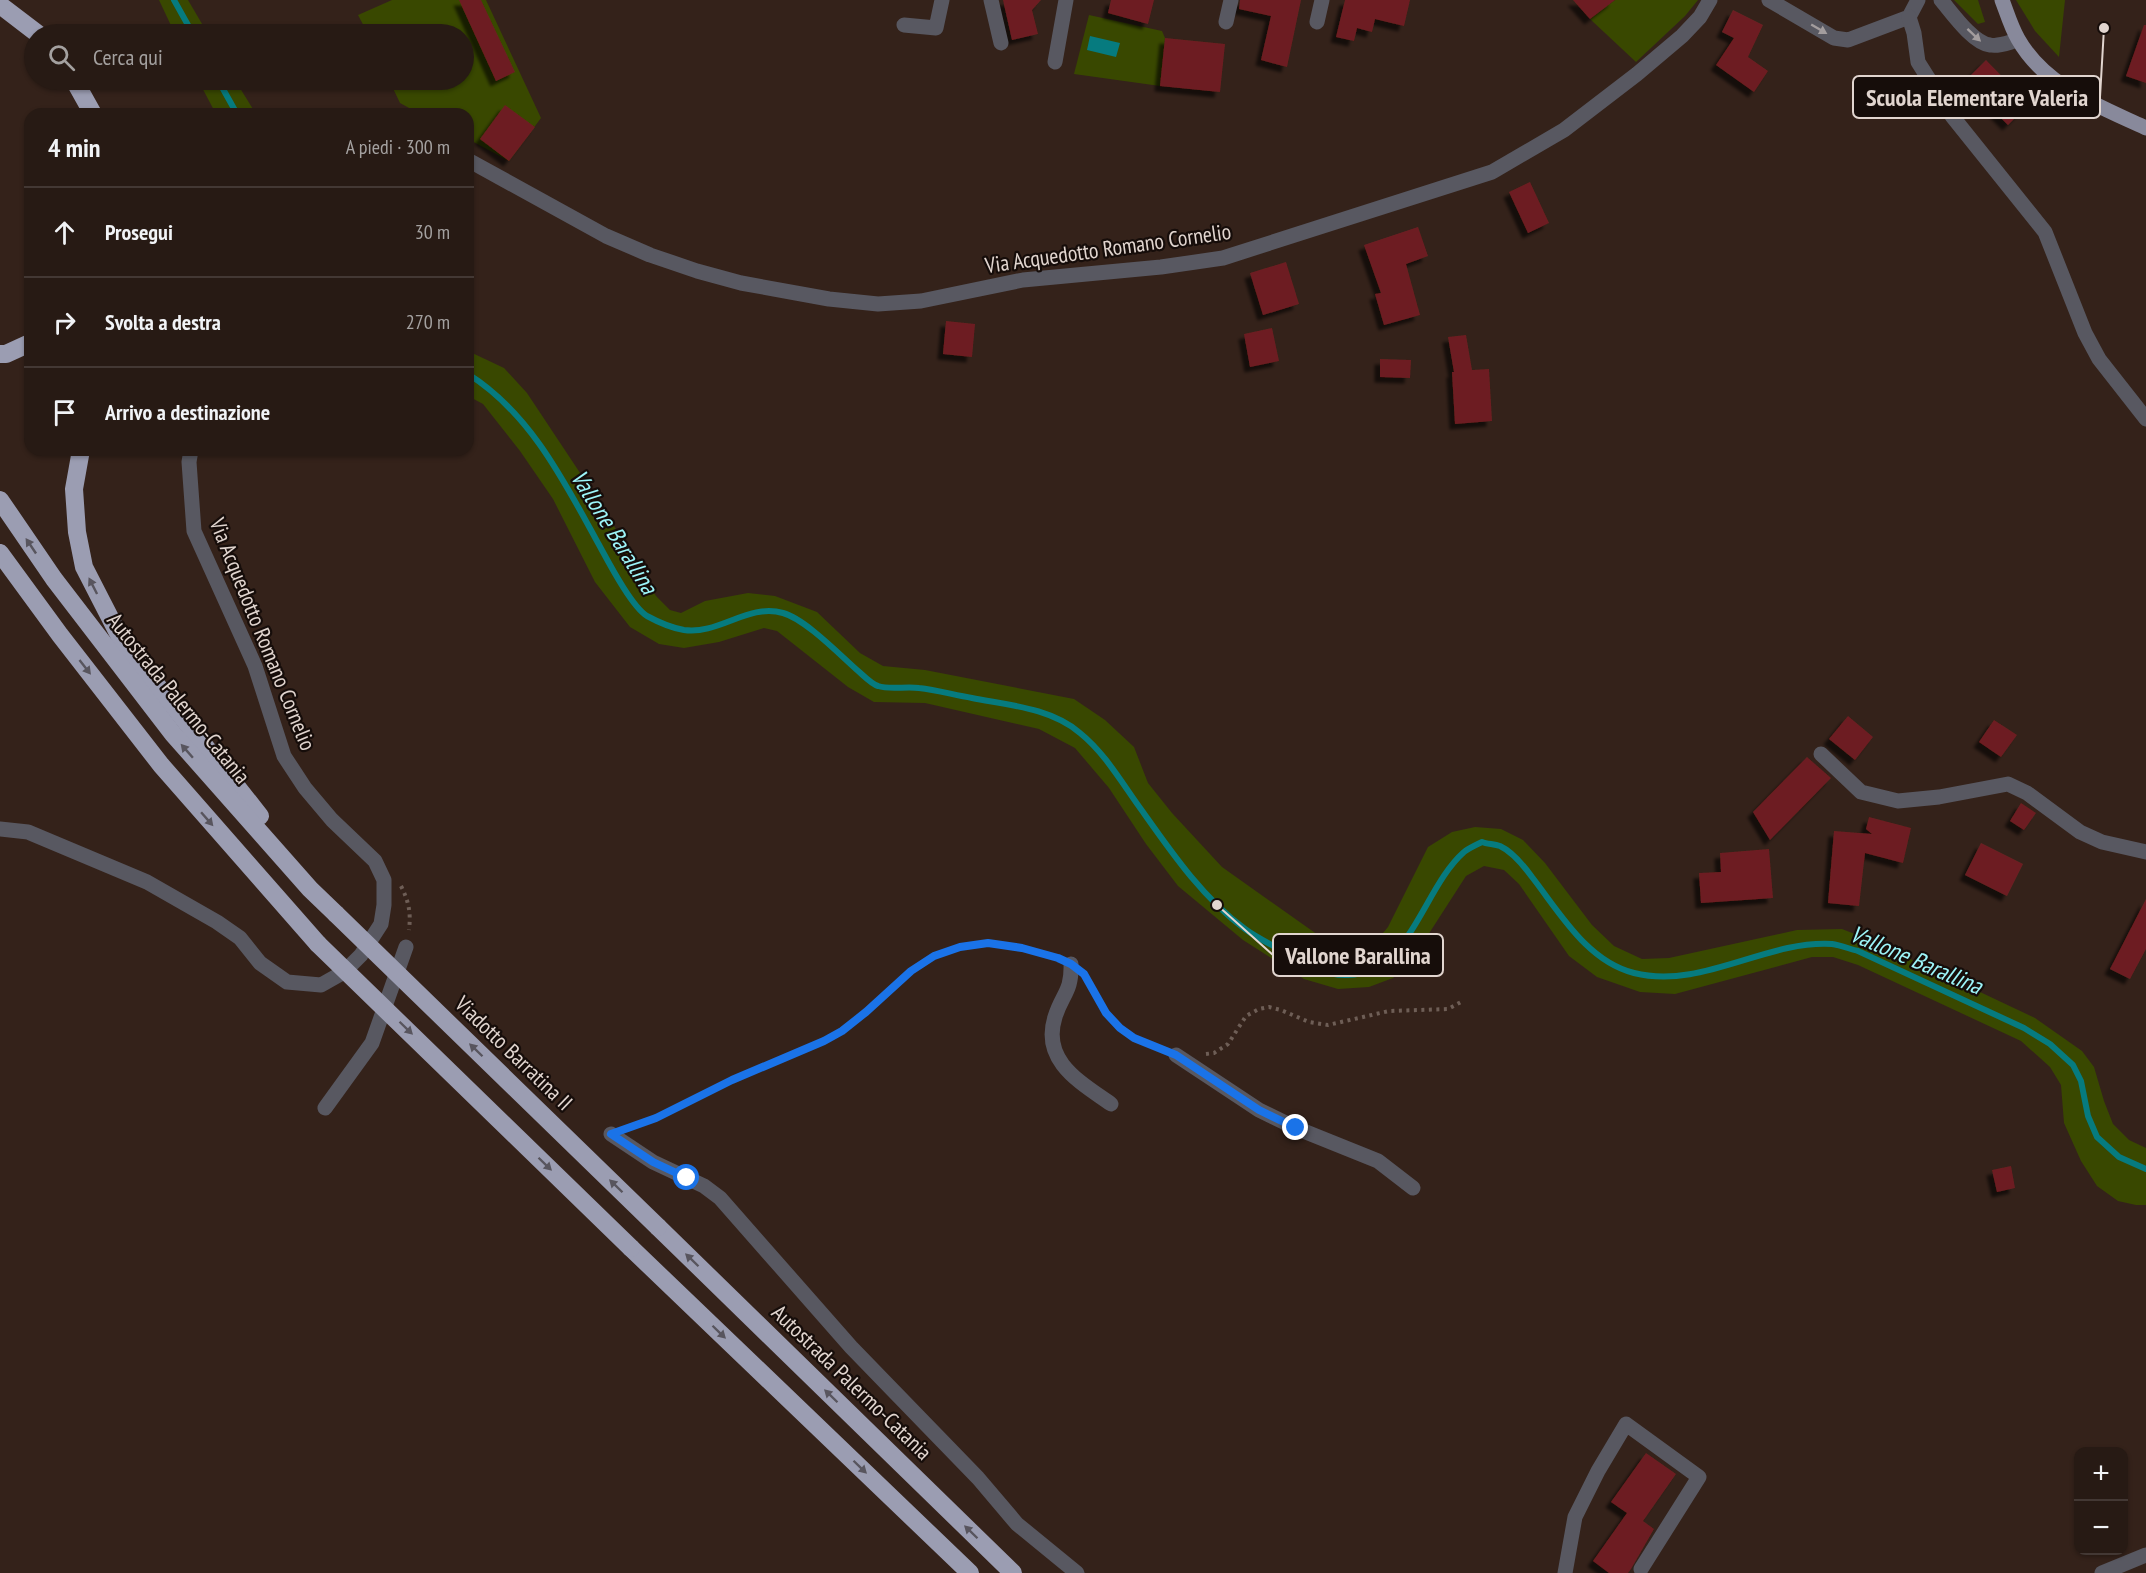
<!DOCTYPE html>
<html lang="it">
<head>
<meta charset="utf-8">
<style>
  :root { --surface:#271a14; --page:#2f231d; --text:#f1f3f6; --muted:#a4a1a0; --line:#433834 }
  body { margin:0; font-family:"PT Sans Narrow",sans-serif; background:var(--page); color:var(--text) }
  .controls { position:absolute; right:18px; bottom:18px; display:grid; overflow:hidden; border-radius:12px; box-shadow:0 2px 4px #0004 }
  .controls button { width:54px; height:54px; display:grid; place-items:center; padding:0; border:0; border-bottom:2px solid var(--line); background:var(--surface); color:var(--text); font:30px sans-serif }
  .stop { position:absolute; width:18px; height:18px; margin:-14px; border:4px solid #1a73e8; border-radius:50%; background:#fff }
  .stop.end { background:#1a73e8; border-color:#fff; box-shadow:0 2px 6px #0008 }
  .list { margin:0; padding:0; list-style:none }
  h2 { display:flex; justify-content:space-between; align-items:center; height:78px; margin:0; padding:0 24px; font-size:26px }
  h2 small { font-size:20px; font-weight:400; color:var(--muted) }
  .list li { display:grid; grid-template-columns:39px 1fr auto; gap:18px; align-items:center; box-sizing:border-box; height:90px; padding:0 24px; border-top:2px solid var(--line) }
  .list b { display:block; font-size:22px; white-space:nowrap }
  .list em { font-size:20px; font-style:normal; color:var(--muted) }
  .icon { flex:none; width:33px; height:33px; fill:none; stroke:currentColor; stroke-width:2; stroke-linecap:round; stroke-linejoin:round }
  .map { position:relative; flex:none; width:2146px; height:1573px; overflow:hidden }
  .search { position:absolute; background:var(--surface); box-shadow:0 2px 4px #0004; left:24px; top:24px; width:450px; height:66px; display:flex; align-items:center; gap:15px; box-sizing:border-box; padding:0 21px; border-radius:33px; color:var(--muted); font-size:22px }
  .panel { position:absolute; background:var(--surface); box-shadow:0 2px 4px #0004; left:24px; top:108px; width:450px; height:348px; border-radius:18px }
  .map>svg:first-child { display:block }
  .green { fill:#394800 }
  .water { fill:#067b7f }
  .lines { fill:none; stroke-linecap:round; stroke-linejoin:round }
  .stream { stroke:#067b7f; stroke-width:6 }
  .building { fill:#6d1f20; filter:url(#shadow) }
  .path { stroke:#6e5e56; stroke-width:4; stroke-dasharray:3 4.5; stroke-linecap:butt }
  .minor { stroke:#585861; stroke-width:15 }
  .major { stroke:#88899b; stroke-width:15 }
  .highway { stroke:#9b9db2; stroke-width:18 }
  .highway-bridge { stroke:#9b9db2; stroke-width:18 }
  .oneway { fill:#a39d9e }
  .oneway2 { fill:#58555e }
  .route { stroke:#1a73e8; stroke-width:8 }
  .labels { text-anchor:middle; stroke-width:4.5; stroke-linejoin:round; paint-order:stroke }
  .street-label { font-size:22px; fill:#e1d5cf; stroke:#160d0a }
  .water-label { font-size:24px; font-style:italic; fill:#9df5f9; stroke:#160d0a }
  .leader { fill:none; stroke:#e1d5cf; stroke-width:2 }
  .callout-dot { fill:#e1d5cf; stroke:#160d0a; stroke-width:2 }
  .callout { fill:#160d0a; stroke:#e1d5cf; stroke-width:2 }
  .callout-label { font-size:24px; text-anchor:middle; font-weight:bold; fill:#e1d5cf }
</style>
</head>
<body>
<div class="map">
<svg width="2146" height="1573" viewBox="0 0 2146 1573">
  <defs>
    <filter id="shadow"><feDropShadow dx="-5.5" dy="5.5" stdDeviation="1.5" flood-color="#0009"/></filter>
  </defs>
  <rect width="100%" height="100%" fill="#34221a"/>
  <g class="green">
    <path d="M159,0H188L208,34H175Z"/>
    <path d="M392,0H486L541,118L509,161L468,139V114H420L400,103L389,80H464V34H368L358,15Z"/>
    <path d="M1615,0H1698L1685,16L1636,62L1590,19Z"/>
    <path d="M1954,0H1978L1985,22L1978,24Z"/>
    <path d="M2016,0H2065L2059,57L2035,31Z"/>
    <path d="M1089,15L1162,31L1165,38L1160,86L1074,74Z"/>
    <path d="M198,80H235L256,114H216Z"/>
    <path d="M468,351L504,368L527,393L602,506L656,596L670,610L681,613L705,601L748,593L775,596L817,612L860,653L883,666L925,670L1074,699L1105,720L1134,747L1148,783L1172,813L1222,867L1335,947L1355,953L1372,946L1388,927L1428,847L1452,832L1475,827L1501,829L1523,840L1545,863L1592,925L1614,946L1642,959L1669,958L1797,930L1842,929L1870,940L2035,1018L2082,1051L2094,1067L2104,1101L2113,1124L2129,1140L2146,1148V1205H2136L2118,1201L2097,1186L2081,1161L2064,1123L2061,1085L2050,1067L2021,1041L1858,965L1833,957H1812L1675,994L1640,992L1597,977L1569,956L1519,884L1504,870L1484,866L1466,876L1410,963L1393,978L1369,987L1338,989L1304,979L1243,940L1178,886L1146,844L1109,788L1075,748L1039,729L925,703L874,702L848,687L777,631L764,628L719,642L684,648L659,644L630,627L595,582L553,499L520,451L483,404L468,396Z"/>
  </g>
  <path class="water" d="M1090,36L1120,43L1116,57L1087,50Z"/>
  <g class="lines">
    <g class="stream">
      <path d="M174,0L193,34"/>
      <path d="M218,80L237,114"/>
      <path d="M468,374C530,413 564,481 598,543C608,561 631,606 647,616C658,622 672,628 684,630C719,635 748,603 783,613C805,619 839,654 857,670C863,675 871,684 878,686C890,690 906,686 919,688C937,690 954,695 972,698C1008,705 1051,708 1080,733C1106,754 1123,785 1143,812C1172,853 1203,898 1245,929C1257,938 1272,945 1285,952C1305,964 1325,976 1348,975C1411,972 1423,888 1464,852C1469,848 1476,845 1482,842C1487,844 1494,844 1500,846C1513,852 1524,866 1532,877C1560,913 1587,961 1634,973C1702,990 1765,940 1832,944C1840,945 1850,949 1858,951L2024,1028L2050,1044L2073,1065L2081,1081L2088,1116L2097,1137L2119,1157L2146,1169"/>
    </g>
  </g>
  <g class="building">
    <path d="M459,0H481L515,72L496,81Z"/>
    <path d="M1003,0H1041L1032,10L1038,34L1012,40Z"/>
    <path d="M1111,0H1154L1148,24L1108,13Z"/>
    <path d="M1240,0H1301L1287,67L1261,60L1271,16L1239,9Z"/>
    <path d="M1345,0H1410L1404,26L1375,19L1372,32L1357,28L1354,41L1336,37Z"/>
    <path d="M1573,0H1615L1590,19Z"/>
    <path d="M1733,10L1763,25L1748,57L1768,71L1754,92L1716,65L1734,38L1722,32Z"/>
    <path d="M2144,25H2146V83L2126,76Z"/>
    <path d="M1165,38L1225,44L1220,92L1160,86Z"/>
    <path d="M1986,60L2029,104L2008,125L1995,112L2001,106L1971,75Z"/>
    <path d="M505,105L535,127L509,161L480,139Z"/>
    <path d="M1530,182L1549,223L1528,233L1509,192Z"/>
    <path d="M1418,227L1428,256L1406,264L1420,315L1384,325L1375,294L1381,293L1364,245Z"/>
    <path d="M1286,262L1299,304L1263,315L1250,273Z"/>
    <path d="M946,321L975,324L972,357L943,354Z"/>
    <path d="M1272,328L1279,361L1250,367L1244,334Z"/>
    <path d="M1466,335L1472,370L1489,369L1492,421L1455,424L1452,372H1454L1448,337Z"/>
    <path d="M1380,359L1411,360L1410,378L1380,377Z"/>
    <path d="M1848,716L1873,737L1855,760L1829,739Z"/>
    <path d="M1994,720L2017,735L2001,757L1979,742Z"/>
    <path d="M1807,757L1831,778L1770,840L1753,812Z"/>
    <path d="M2021,803L2036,813L2024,830L2010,821Z"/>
    <path d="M1869,817L1911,828L1903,863L1865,853L1859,906L1828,903L1834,831L1872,834L1866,829Z"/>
    <path d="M1981,843L2023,864L2007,896L1965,875Z"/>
    <path d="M1769,849L1773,898L1701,903L1699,873L1721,872L1720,853Z"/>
    <path d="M2146,899V949L2130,979L2110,969Z"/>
    <path d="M2011,1166L2015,1188L1997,1192L1992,1170Z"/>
    <path d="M1646,1453L1676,1474L1643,1521L1654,1529L1631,1569L1628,1573H1609L1593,1561L1627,1513L1611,1502Z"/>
  </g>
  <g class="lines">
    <g class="path">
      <path d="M401,886C409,902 411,913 409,930"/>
      <path d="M1087,979C1094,990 1099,1002 1106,1012C1120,1033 1140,1040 1162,1048"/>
      <path d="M1206,1054L1214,1053L1228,1044L1246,1016L1259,1009L1269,1007L1281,1010L1309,1022L1328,1025L1389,1011L1448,1009L1461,1002"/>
      <path d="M630,1128C666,1115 699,1096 733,1080C768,1064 805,1052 837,1034C865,1018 886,992 910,972C958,932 1003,943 1057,957"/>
    </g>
    <g class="minor">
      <path d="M991,0L1001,43"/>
      <path d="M1769,0L1834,38L1848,40L1909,17L1918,0"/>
      <path d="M1941,0C1952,13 1973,43 1990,45C2000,47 2009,42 2018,40"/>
      <path d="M1909,17L1914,33L1918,62L1952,116L2045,232L2085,333L2099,359L2146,419"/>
      <path d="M1226,22L1231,0"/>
      <path d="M1317,22L1322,0"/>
      <path d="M904,25L936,28L942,0"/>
      <path d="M1055,62L1066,0"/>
      <path d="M468,160L606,236L650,255L697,271L741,283L829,299L878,304L921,301L1023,280L1161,267L1223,258L1492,172L1564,130L1637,74L1682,36L1700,17L1710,0"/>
      <path d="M1821,754L1861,792L1898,801L1939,797L2008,784L2027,793L2080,832L2102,842L2146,852"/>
      <path d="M0,829L28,832L147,882L217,922L240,938L260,963L287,982L321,985L344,972L361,955L381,924L384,905V880L375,861L332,820L305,788L284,756L255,666L194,531L189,462L191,450"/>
      <path d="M1071,964C1072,992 1062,994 1055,1017C1041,1061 1080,1082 1111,1104"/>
      <path d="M1176,1055L1259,1110L1296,1128L1378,1161L1413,1188"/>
      <path d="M325,1108L372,1043L406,947"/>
      <path d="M611,1134L653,1162L704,1186L720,1198L851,1347L978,1478L1017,1524L1077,1573"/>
      <path d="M1565,1573L1575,1517L1598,1471L1626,1424L1699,1477L1641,1569"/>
      <path d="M2102,1573L2146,1555"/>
    </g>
    <path class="major" d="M2002,0C2007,13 2011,27 2018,39C2045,87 2099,106 2146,128"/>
    <g class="highway">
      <path d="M0,5L38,34"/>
      <path d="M74,80L93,114"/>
      <path d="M0,354H6L30,343"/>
      <path d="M81,450L74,489L77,532L84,567L122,641L260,816"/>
      <path d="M0,500L54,579L173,734L310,889L336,914"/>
      <path d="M0,553L60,635L161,765L318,944"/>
      <path d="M658,1227L1013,1573"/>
      <path d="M631,1248L970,1573"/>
    </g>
    <g class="highway-bridge">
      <path d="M336,914L658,1227"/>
      <path d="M318,944L631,1248"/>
    </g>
  </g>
  <defs><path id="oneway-solid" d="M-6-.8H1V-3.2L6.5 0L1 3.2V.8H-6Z" transform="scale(1.5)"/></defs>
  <g class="oneway">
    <use href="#oneway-solid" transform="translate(1819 29) rotate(30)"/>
    <use href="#oneway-solid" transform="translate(1974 35) rotate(43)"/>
  </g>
  <g class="oneway2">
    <use href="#oneway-solid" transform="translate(31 546) rotate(-124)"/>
    <use href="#oneway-solid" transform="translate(93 586) rotate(-117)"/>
    <use href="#oneway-solid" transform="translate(85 667) rotate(52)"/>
    <use href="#oneway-solid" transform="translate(187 751) rotate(-131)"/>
    <use href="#oneway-solid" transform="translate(207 819) rotate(49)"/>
    <use href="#oneway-solid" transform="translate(406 1028) rotate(44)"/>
    <use href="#oneway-solid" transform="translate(476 1050) rotate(-136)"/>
    <use href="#oneway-solid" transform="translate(545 1164) rotate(44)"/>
    <use href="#oneway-solid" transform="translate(616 1186) rotate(-136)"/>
    <use href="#oneway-solid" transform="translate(692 1260) rotate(-136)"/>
    <use href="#oneway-solid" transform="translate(719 1332) rotate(44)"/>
    <use href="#oneway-solid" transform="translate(831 1396) rotate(-136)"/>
    <use href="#oneway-solid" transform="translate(860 1467) rotate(44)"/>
    <use href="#oneway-solid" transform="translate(971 1532) rotate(-136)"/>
  </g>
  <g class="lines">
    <path class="route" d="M687,1178L653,1162L611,1134L656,1118L732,1080L824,1041L842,1031L866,1012L911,971L934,956L960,947L988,943L1022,948L1058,958L1071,964L1084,974L1106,1013L1120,1028L1134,1038L1176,1055L1259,1110L1296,1128"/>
  </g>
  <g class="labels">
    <g class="street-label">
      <text transform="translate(1108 248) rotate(-8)" y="8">Via Acquedotto Romano Cornelio</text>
      <text transform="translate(263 634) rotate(68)" y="8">Via Acquedotto Romano Cornelio</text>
      <text transform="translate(179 698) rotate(51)" y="8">Autostrada Palermo-Catania</text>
      <text transform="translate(514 1053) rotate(44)" y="8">Viadotto Barratina II</text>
      <text transform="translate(852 1382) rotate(44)" y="8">Autostrada Palermo-Catania</text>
    </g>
    <g class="water-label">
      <text transform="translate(614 532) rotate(58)" y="8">Vallone Barallina</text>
      <text transform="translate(1916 960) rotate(23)" y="8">Vallone Barallina</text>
    </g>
  </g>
  <path class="leader" d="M2104 28L2100 97M1217 905L1273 955"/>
  <g class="callout-dot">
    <circle cx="2104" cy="28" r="6"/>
    <circle cx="1217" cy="905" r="6"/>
  </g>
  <g class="callout">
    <rect x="1853" y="76" width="247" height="42" rx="6"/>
    <rect x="1273" y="934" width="170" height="42" rx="6"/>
  </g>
  <g class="callout-label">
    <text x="1977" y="106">Scuola Elementare Valeria</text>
    <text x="1358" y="964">Vallone Barallina</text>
  </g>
</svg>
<div class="controls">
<button>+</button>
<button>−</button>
</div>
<div class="stop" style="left:687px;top:1178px"></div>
<div class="stop end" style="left:1296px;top:1128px"></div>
<div class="search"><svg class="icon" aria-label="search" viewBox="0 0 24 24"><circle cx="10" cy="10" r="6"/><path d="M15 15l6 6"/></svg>Cerca qui</div>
<section class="panel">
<h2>4 min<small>A piedi · 300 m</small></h2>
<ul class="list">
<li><svg class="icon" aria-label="ahead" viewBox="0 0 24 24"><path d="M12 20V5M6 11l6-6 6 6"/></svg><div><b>Prosegui</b></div><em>30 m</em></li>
<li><svg class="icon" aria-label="right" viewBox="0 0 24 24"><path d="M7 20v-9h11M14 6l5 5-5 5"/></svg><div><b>Svolta a destra</b></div><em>270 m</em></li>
<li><svg class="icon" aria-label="arrive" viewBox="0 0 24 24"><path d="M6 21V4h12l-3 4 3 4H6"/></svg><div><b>Arrivo a destinazione</b></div></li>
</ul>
</section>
</div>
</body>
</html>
